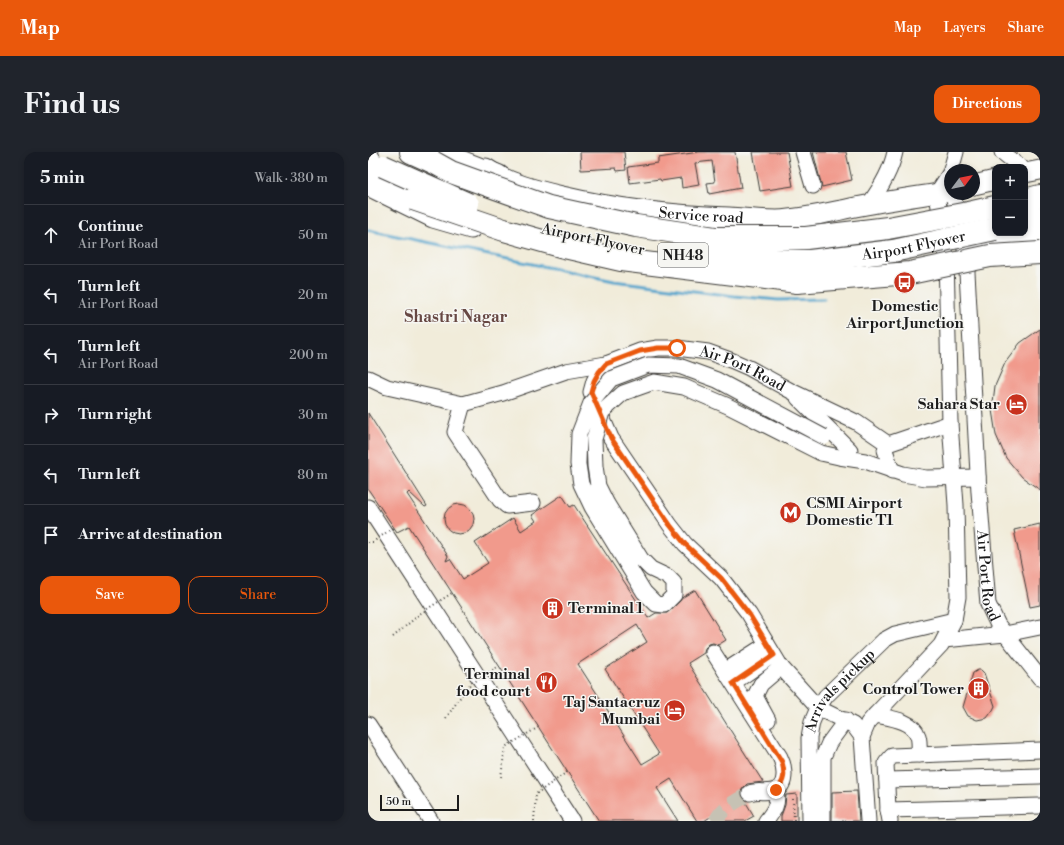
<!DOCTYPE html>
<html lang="en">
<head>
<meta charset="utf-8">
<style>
  :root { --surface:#171b24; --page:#20242c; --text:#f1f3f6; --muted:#9ea1a6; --line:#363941; --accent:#ea580c }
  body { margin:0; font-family:"Libre Bodoni",serif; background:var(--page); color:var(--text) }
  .controls { position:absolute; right:12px; top:12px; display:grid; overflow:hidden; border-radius:8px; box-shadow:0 2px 6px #0003 }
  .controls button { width:36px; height:36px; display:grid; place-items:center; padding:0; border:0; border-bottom:1px solid var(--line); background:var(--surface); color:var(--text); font:20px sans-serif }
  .compass { position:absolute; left:576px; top:12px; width:36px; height:36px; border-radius:50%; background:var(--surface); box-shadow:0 2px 6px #0003; rotate:58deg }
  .scale { position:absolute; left:12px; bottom:10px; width:79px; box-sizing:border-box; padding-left:4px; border:2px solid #1c1c1c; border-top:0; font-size:11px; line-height:14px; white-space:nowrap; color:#1c1c1c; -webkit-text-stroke:3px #f6f6f2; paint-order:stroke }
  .stop { position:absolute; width:12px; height:12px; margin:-9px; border:3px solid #ea580c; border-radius:50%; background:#fff }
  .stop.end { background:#ea580c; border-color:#fff; box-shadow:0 1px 4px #0008 }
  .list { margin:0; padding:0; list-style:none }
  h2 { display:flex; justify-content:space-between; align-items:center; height:52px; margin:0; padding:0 16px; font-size:17px }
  h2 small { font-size:13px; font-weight:400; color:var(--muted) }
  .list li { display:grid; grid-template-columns:26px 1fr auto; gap:12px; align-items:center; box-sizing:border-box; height:60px; padding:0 16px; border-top:1px solid var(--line) }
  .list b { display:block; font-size:15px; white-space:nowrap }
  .list p { margin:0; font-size:13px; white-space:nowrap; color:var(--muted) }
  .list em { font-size:13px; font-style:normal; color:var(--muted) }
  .actions { display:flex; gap:8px; padding:12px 16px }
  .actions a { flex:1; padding:9px 0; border:1px solid var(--accent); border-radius:12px; text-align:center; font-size:14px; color:var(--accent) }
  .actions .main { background:var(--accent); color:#fff }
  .icon { flex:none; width:22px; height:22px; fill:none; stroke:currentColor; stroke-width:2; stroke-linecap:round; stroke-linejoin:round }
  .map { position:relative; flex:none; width:672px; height:669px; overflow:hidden; border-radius:12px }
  header { display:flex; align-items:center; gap:24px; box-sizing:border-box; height:56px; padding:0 20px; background:var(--accent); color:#fff }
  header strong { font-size:19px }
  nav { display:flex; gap:22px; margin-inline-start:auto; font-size:14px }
  .intro { display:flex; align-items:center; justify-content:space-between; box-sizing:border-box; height:96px; padding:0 24px }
  h1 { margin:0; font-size:28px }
  .button { padding:10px 18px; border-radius:12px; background:var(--accent); color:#fff; font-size:14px; font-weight:700 }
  main { display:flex; gap:24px; padding:0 24px }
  aside { flex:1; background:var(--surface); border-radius:12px; box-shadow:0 2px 6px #0003 }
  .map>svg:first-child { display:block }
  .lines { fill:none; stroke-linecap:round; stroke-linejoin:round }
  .stream { stroke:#52a5cd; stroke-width:3 }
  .building { fill:#f19a8c; fill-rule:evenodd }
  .minor-tunnel { stroke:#c6c2b4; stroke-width:15; stroke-dasharray:15 8; stroke-linecap:butt }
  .minor-casing { stroke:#3c3b38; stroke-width:17 }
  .major-casing { stroke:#3c3b38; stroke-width:21 }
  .highway-casing { stroke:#3c3b38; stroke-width:24 }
  .path { stroke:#3c3b38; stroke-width:2; stroke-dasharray:1 3; stroke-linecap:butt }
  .minor { stroke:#fff; stroke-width:15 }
  .major { stroke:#fff; stroke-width:19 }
  .highway { stroke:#fff; stroke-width:22 }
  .minor-bridge-casing { stroke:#3c3b38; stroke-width:17; stroke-linecap:butt }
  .highway-bridge-casing { stroke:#3c3b38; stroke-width:24; stroke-linecap:butt }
  .path-bridge { stroke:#3c3b38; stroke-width:2; stroke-dasharray:1 3; stroke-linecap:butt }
  .minor-bridge { stroke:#fff; stroke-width:15 }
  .highway-bridge { stroke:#fff; stroke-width:22 }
  .route { stroke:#ea580c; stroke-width:5 }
  .labels { text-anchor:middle; stroke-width:3; stroke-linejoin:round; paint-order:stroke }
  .shield { fill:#f6f6f2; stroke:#5d5d5c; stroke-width:1 }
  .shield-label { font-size:14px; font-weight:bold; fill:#1c1c1c }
  .street-label { font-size:15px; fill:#1c1c1c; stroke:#f6f6f2 }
  .poi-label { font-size:15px; font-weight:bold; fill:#1c1c1c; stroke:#f6f6f2; text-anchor:end }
  .neighbourhood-label { font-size:16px; font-weight:bold; fill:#674843; stroke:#f6f6f2 }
</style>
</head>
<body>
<header>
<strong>Map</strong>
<nav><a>Map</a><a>Layers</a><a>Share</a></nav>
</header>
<div class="intro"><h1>Find us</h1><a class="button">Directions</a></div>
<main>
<aside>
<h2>5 min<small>Walk · 380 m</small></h2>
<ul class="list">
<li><svg class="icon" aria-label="ahead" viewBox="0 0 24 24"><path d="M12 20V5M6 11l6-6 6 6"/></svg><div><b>Continue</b><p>Air Port Road</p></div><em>50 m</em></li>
<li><svg class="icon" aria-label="left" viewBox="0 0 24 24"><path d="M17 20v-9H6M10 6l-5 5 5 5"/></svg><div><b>Turn left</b><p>Air Port Road</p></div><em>20 m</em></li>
<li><svg class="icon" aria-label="left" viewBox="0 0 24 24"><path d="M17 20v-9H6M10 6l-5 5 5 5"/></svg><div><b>Turn left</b><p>Air Port Road</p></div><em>200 m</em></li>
<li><svg class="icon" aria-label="right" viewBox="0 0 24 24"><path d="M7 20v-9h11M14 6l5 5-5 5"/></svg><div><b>Turn right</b></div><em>30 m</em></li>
<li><svg class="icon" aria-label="left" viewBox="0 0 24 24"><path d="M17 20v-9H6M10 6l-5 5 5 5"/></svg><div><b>Turn left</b></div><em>80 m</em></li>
<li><svg class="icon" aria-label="arrive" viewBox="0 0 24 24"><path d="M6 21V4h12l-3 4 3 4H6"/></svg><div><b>Arrive at destination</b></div></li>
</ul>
<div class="actions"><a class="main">Save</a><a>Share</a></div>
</aside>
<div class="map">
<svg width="672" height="669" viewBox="0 0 672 669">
  <rect width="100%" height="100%" fill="#f6f6f2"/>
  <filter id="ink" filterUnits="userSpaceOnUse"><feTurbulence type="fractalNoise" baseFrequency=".025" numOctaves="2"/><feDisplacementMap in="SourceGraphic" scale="8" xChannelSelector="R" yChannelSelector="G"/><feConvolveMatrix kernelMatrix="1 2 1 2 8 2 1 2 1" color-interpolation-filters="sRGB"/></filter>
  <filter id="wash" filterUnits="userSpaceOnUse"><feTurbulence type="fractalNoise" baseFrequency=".012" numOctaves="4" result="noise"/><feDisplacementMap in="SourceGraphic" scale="16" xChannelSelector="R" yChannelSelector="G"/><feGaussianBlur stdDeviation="0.9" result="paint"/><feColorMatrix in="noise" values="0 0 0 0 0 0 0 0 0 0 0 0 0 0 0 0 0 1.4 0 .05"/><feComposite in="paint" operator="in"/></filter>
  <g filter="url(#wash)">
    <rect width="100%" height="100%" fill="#f1ecda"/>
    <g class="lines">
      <path class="stream" d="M0,78L246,129L366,144L410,148L456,147"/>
    </g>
    <g id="blocks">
      <g class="building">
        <path d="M212,0H256L258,18L249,19L248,16L213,18Z"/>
        <path d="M331,0H367L373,36L341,42L339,31L347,30L344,9L327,11L331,33L314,36L313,26L293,29L292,27L262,31L260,15L290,11V6Z"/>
        <path d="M385,0H419L425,34L392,39Z"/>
        <path d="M445,0H478L484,28L454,35Z"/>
        <path d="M672,177V338L654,325L638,306L628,283L624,258L627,234L637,211L652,191Z"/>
        <path d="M0,261L59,354L57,355L41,340L39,342L80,404L78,409L82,407L95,427L120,411L107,391L145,366L153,379L168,369L164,363L194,343L202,355L206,353L280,466L288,461H299L312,449L315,445L327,438L358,488L350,493L345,491L341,492L337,496L336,501L320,511L395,630L379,632L376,635L373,639L374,644L386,664L377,669H347L344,664L336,669H329L303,627L289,636L310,669H231L41,374L29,380L0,337ZM269,473L279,490L237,517L291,602L274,612L210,512Z"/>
        <circle cx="91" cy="367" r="15"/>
        <path d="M672,372V453L662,455L646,378Z"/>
        <path d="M610,518H613L616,521L627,554L625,558L619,566L609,568L600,564L595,555L605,521Z"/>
        <path d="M489,639L491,669H464V640Z"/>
        <path d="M429,642V669H413V664L417,653L418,643Z"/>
      </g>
    </g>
  </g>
  <g filter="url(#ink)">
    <use href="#blocks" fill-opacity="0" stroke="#3c3b38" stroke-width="1"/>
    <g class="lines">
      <path class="minor-tunnel" d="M348,669C354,655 370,649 382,641"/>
      <defs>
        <g id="minor">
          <path d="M435,0L445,34"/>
          <path d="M634,0L653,15"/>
          <path d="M583,18L588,0"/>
          <path id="s1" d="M585,42L598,102L611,340L620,452L630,473L672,526"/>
          <path d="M501,52C512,37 523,19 527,0"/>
          <path d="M0,226L19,235L95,252L135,241L198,219L238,212"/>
          <path d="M430,246L482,298"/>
          <path d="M95,252L87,280L132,348L139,354L165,351"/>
          <path d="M453,301L471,305L497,309L535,322L558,326L610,325"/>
          <path d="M524,319L517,298L520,292L582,271"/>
          <path d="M0,355L204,669"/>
          <path d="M576,488L637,482L672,475"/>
          <path d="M345,500L412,605C417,615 420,637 404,639C396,641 389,638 382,641"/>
          <path d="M357,519L399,492"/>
          <path d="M365,531L405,503"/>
          <path d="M507,563C521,566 545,568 550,584C552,590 551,598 551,603"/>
          <path d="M400,568L387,544L393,532L413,515"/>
          <path d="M0,572L63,669"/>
          <path id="s2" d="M494,585L485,573L450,556L413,515L381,462L353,426L317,392L302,373L243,286L223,240L226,229L231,219L238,212L272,199L290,196H309L340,200L365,209L381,216L423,239L488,270L520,292"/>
          <path d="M519,628L672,624"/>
          <path d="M520,658L672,654"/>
          <path d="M398,669C406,659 411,652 408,638"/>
          <path id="s3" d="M442,669L441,586L444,570L450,556L458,544L516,488L527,482L586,468"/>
          <path d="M455,669V605L461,591L478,568"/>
          <path d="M500,669L494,585L500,571L507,563L573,493L586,468L590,445L588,353L582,271L578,105L569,41L582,21"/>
          <path d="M522,669L520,658L518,611L524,604L672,598"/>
        </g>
        <g id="major">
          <path id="s4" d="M118,16C140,31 168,38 194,44C249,57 305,63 361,65C377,66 393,68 409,68C437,67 466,59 493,54C522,48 552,44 582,39"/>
          <path d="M657,21L672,18"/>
          <path d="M606,33L627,28"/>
          <path d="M0,34L65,66L103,77"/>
          <path d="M611,99L672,83"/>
        </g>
        <g id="highway">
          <path d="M43,0L65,10"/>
          <path d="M68,0L130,24"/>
          <path d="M1,7L13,29L45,47"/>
          <path d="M657,48L672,44"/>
          <path d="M657,70L672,66"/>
        </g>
      </defs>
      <use href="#minor" class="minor-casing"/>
      <use href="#major" class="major-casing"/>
      <use href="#highway" class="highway-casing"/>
      <path class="path" d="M425,647L426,669"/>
      <use href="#minor" class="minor"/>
      <use href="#major" class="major"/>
      <use href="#highway" class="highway"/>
      <defs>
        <path id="minor-bridge" d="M453,301L360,254L316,235L286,230L255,241L234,260L226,287L227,314L230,334L239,352L273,407L283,417L300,425L306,431V443L296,453L288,452L276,440L224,355L213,332L210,312L211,282L223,251L243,227L280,213L311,214L349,228L456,285"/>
        <g id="highway-bridge">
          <path d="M65,10L83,20L108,29L181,55L268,74L347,86H438L520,76L600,61L627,55"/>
          <path d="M15,14L100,52"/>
          <path d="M45,47L136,78L192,94L253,108L429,130L542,121L622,104L672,101"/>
          <path id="s5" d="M343,106L442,109L525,99L627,77"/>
        </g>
      </defs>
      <use href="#minor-bridge" class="minor-bridge-casing"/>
      <use href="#highway-bridge" class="highway-bridge-casing"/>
      <g class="path-bridge">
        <path d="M0,390H5L26,375"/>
        <path d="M25,485L53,461L84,441"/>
        <path d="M78,566L100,534L131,514"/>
        <path d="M133,625L137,595L171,575"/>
        <path d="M166,669L168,642L199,620"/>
      </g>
      <use href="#minor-bridge" class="minor-bridge"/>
      <use href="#highway-bridge" class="highway-bridge"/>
    </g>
  </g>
  <g class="lines" filter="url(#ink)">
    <path class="route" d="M309,196H290L272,199L238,212L231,220L226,229L223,240L243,286L302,373L317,392L353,426L381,462L406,503L365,531L414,610C417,621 417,630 408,638"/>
  </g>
  <defs>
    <symbol id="bus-disc" viewBox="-11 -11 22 22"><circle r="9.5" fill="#c8321e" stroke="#f6f6f2"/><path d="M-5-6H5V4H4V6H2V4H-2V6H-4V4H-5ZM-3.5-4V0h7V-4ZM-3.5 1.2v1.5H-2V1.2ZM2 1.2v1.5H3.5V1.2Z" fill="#fff"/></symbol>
    <symbol id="hotel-disc" viewBox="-11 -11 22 22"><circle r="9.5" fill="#c8321e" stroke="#f6f6f2"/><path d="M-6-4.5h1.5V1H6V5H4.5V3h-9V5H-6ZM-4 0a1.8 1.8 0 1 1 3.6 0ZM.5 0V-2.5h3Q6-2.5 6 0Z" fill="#fff"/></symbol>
    <symbol id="metro-disc" viewBox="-11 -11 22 22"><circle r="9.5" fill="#c8321e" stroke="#f6f6f2"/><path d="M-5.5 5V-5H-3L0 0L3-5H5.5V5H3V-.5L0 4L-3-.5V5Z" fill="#fff"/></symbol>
    <symbol id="building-disc" viewBox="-11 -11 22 22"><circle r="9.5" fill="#c8321e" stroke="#f6f6f2"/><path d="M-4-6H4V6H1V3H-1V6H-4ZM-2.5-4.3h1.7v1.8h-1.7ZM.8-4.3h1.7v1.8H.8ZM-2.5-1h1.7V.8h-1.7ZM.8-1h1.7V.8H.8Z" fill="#fff"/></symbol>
    <symbol id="restaurant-disc" viewBox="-11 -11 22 22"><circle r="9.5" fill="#c8321e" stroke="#f6f6f2"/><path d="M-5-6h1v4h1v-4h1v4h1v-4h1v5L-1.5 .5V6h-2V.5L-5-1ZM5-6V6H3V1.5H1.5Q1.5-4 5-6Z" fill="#fff"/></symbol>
  </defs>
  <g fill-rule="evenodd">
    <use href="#bus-disc" x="524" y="118" width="25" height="25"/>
    <use href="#hotel-disc" x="636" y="240" width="25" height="25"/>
    <use href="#metro-disc" x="410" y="348" width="25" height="25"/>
    <use href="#building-disc" x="172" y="444" width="25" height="25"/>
    <use href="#restaurant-disc" x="166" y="518" width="25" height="25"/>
    <use href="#building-disc" x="598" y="524" width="25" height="25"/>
    <use href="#hotel-disc" x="294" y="546" width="25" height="25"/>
  </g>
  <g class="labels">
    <rect class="shield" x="290" y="91" width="50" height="24" rx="3"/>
    <g class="shield-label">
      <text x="315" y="108">NH48</text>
    </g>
    <g class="street-label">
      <text dy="5" stroke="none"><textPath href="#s4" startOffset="222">Service road</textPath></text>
      <text transform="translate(225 87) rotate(12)" y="5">Airport Flyover</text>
      <text dy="5" stroke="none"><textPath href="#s5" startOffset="204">Airport Flyover</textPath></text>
      <text dy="5" stroke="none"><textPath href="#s2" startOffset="621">Air Port Road</textPath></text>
      <text dy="5" stroke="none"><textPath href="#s1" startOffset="384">Air Port Road</textPath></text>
      <text dy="5" stroke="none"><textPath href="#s3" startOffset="141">Arrivals pickup</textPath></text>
    </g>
    <g class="poi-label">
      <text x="537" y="159" text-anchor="middle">Domestic<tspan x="537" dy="17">Airport Junction</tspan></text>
      <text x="632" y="257">Sahara Star</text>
      <text x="438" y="356" text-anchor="start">CSMI Airport<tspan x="438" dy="17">Domestic T1</tspan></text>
      <text x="200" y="461" text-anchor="start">Terminal 1</text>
      <text x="162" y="527">Terminal<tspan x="162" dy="17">food court</tspan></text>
      <text x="596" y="542">Control Tower</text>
      <text x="292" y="555">Taj Santacruz<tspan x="292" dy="17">Mumbai</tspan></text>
    </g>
    <g class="neighbourhood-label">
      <text x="88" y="170">Shastri Nagar</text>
    </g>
  </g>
</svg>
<div class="controls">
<button>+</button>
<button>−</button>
</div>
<svg class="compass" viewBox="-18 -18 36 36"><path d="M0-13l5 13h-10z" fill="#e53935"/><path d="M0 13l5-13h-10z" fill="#9ea1a6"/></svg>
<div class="scale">50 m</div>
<div class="stop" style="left:309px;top:196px"></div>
<div class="stop end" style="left:408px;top:638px"></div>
</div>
</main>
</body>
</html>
